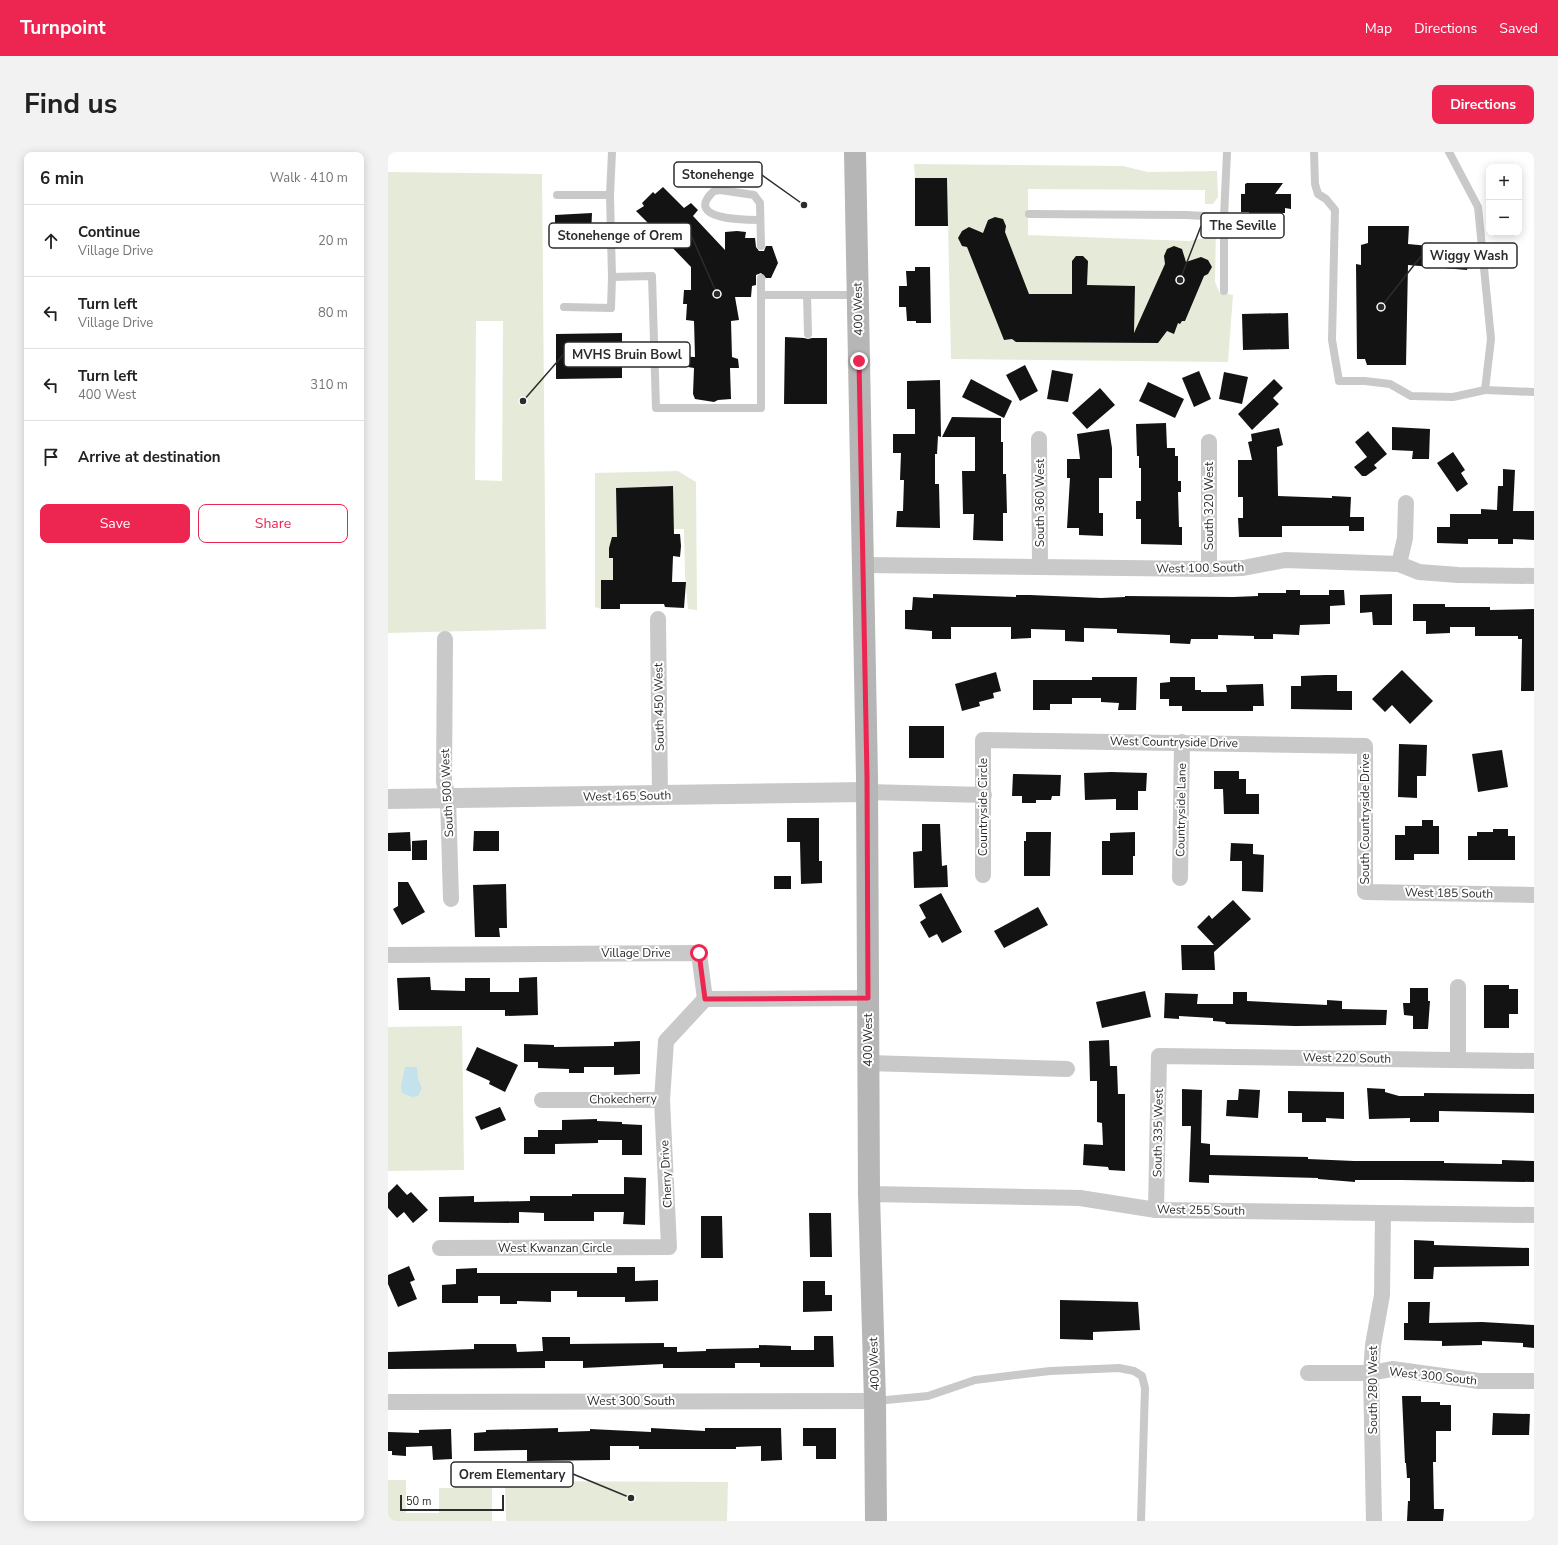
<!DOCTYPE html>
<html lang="en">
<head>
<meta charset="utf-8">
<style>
  :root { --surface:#fff; --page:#f2f2f2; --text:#222; --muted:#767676; --line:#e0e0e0; --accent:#ec2551 }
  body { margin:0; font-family:"Nunito Sans",sans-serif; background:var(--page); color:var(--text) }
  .controls { position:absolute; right:12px; top:12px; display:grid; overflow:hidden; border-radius:8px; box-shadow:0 2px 10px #0003 }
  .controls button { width:36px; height:36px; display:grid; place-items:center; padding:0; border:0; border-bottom:1px solid var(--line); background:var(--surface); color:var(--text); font:20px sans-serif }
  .scale { position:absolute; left:12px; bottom:10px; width:104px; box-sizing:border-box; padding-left:4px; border:2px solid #2c2c2c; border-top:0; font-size:11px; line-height:14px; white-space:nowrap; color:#2c2c2c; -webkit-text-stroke:3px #fff; paint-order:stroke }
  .stop { position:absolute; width:12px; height:12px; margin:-9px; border:3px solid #ec2551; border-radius:50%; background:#fff }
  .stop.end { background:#ec2551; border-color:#fff; box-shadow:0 1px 4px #0008 }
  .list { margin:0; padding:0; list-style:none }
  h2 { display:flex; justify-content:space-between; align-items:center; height:52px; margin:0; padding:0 16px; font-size:17px }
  h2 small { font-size:13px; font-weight:400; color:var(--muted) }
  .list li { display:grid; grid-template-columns:26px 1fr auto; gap:12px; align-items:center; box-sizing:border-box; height:72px; padding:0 16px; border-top:1px solid var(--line) }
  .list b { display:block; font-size:15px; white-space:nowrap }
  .list p { margin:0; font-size:13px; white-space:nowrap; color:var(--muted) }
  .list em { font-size:13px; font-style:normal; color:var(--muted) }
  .actions { display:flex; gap:8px; padding:12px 16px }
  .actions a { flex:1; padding:9px 0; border:1px solid var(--accent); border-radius:8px; text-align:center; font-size:14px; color:var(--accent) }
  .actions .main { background:var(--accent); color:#fff }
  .icon { flex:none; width:22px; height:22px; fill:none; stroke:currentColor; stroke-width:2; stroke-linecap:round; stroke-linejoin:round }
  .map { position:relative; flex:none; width:1146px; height:1369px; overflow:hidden; border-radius:8px }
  header { display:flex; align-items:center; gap:24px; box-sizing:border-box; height:56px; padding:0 20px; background:var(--accent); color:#fff }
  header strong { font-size:19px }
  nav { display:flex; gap:22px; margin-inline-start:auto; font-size:14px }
  .intro { display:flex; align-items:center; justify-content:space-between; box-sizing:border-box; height:96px; padding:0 24px }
  h1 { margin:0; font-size:28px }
  .button { padding:10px 18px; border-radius:8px; background:var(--accent); color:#fff; font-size:14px; font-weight:700 }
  main { display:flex; gap:24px; padding:0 24px }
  aside { flex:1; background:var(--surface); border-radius:8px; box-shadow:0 2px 10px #0003 }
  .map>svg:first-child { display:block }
  .green { fill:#e5ebd8; fill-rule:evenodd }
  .water { fill:#c3e2ec }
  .building { fill:#131313 }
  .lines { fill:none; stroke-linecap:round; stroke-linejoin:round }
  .service { stroke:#c9c9c9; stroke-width:8 }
  .minor { stroke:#c9c9c9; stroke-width:16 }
  .tertiary { stroke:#c9c9c9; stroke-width:20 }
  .secondary { stroke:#b6b6b6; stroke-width:22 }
  .route { stroke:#ec2551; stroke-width:5 }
  .labels { text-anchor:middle; stroke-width:4; stroke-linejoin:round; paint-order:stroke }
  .street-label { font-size:12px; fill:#2c2c2c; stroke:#fff }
  .leader { fill:none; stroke:#2c2c2c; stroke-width:1.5 }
  .callout-dot { fill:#2c2c2c; stroke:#fff; stroke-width:1.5 }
  .callout { fill:#fff; stroke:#2c2c2c; stroke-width:1.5 }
  .callout-label { font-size:13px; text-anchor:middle; font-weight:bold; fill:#2c2c2c }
</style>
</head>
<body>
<header>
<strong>Turnpoint</strong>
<nav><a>Map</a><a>Directions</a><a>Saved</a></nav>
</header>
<div class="intro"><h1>Find us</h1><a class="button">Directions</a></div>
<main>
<aside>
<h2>6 min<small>Walk · 410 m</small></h2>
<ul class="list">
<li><svg class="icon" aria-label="ahead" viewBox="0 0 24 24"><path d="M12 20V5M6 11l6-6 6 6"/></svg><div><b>Continue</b><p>Village Drive</p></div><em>20 m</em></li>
<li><svg class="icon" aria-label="left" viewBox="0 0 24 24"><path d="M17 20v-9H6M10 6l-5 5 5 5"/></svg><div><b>Turn left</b><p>Village Drive</p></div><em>80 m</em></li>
<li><svg class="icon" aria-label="left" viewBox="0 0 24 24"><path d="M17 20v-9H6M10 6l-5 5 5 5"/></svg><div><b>Turn left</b><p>400 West</p></div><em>310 m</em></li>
<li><svg class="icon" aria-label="arrive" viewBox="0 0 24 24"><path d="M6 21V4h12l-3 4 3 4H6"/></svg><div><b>Arrive at destination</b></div></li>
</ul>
<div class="actions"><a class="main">Save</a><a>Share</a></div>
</aside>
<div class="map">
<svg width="1146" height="1369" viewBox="0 0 1146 1369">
  <rect width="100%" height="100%" fill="#fff"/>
  <g class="green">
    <path d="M526,12L735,14L760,20L829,19L830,45L825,52H817V38L640,37V83L801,89L815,86L817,73H826L828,76L827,130L831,140L845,143L840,210L563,207L559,26H527Z"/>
    <path d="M0,20L154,22L158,477L0,481ZM88,169H115L114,329L87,328Z"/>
    <path d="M290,319L308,330L309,458L300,457L297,423L296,377H286L284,334L228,336L229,385L221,396V406H225V428H213V457L207,455V321Z"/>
    <path d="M74,874L76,1018L0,1019V875Z"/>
    <path d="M0,1328H18V1361H51V1336H104V1369H0Z"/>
    <path d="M117,1329L340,1330L339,1369H118Z"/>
  </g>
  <path class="water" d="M17,915H29L30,927L34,936L30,944L24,945L14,941L13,934Z"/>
  <g class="building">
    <path d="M527,26H559L560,74H527Z"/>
    <path d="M859,31H895L887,42H903V57L897,56V61H878V66H861V60H853V42H857V32Z"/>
    <path d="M275,35L296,56L303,51L310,58L305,64L337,98V80L349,79L358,80L357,86H367L368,95L371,99H376L378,94H384L390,111L383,126H378L373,121L368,123V133L364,134L363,145H347L351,168L343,169L344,205L350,207L351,216H342L343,247L330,248L326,250L307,247L305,242L306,216L281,212V204L307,205L306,169L298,168L299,152H295L296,138H303V115L278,89L272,95L265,87L270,81L248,59L256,54L254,51L265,40L267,42Z"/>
    <path d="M204,61L203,83H167V63Z"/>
    <path d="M607,65L615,67L618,74L617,80L641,142H684V109L688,104H695L700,109L699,133L747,134L746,181L777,112L776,104L779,97L786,94L794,97L798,110L813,105L820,108L824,115L820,122L816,124L797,169H794L792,172L790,171L786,182L779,179L770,191L628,190L624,187L616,188L579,95L574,94L570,86L574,79L581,75L595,81L600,68Z"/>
    <path d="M980,74H1021L1020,92L1082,98L1079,118L1020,113L1018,213H979L977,207H969L968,112L973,113V93L980,91Z"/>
    <path d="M527,115H542L543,171H528V169H519L518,155H511V134H519L518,119H527Z"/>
    <path d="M900,161L901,197L855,198L854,162Z"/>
    <path d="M234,181V226L168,227V182Z"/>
    <path d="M397,185L416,186L420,187L424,186H439V252H396Z"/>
    <path d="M637,213L650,239L632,249L618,223Z"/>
    <path d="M664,218L685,222L680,250L659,247Z"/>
    <path d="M811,219L823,247L806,255L794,226Z"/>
    <path d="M836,220L860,225L854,252L831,247Z"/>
    <path d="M583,227L624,249L616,266L574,245Z"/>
    <path d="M886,227L895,236L885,246L891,252L864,278L850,262Z"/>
    <path d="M552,228L553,285L550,284L549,302H547V332H551L552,376L508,375L509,359H515L516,328H512L513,301H505V282H527V257H519V229Z"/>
    <path d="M760,230L796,247L787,266L751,249Z"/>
    <path d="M712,236L727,253L699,277L684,261Z"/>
    <path d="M564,265L613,266V290H615V322H618L619,361H615V389L585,388L586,362H575L574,319H587V285H554Z"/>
    <path d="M778,271L779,296H787V304H790V329H793V340H790L791,375H794V393L753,392V367H748V349H753V316H751V304H749L748,272Z"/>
    <path d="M1004,275L1042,277L1041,307H1024L1025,299L1004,298Z"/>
    <path d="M891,276L895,293L889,295L890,344L944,346V344L963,345L962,365H976V379H961V374H894V385H851L850,366H855V345H850V308H864L860,290L864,289L863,282Z"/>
    <path d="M721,277L724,296V326H711V361H715V384L691,383V376H679L682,326H679V307H692L689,282Z"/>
    <path d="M980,279L999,302L986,313L989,316L978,324H974L966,315L979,305L967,290Z"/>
    <path d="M1065,300L1077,318L1073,321L1080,332L1069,340L1049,311Z"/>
    <path d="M1115,317L1127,318L1125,359H1146V388L1125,387V392H1110V387H1080V392L1049,391V375H1062V362H1093V357L1109,358L1110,334H1115Z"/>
    <path d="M285,334L286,382H292L293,394L292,405L285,404L284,430H298L296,456L277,455L276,452H232V457H213V428H225V406H221V396L224,385H229L228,336Z"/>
    <path d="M898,438H912V443H941V438H956L957,453L942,454V472L912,473L911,483L885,482V487H866V484L830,483V487H803L802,492L782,491V483L729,481V477L696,476V490L677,489V478L643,477V486L623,487V475H563V487H544V479L517,477V458H524L525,445L545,446V442L628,445V443H642L713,446L737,445V444L845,445L870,444V441H898Z"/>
    <path d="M1004,442V473H985L984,460L972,461V443Z"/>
    <path d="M1025,452H1057V455H1102V458L1146,457V539H1133L1134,487H1130V484H1087V475H1062V481L1038,482V469H1025Z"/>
    <path d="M1014,518L1045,549L1022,572L1004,553L997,560L984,547Z"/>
    <path d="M608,520L613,539L605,541L606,546L591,550L592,554L574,559L567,532Z"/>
    <path d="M937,523H949V539H964V558L903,557V534H913V524Z"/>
    <path d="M704,525H749L748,558H730L731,551L713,550V546H684V552H662V558H645V528H704Z"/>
    <path d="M782,525H807V538H813V540H839L838,533L875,532L876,554H865V559H794V554H781V547H772V531L782,530Z"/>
    <rect x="521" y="574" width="35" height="32"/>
    <path d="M1011,592L1039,593L1038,624H1029V646L1010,645Z"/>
    <path d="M1114,598L1120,635L1090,640L1084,602Z"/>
    <path d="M826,619H851V627H858V642H871V662H836L835,637H826Z"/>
    <path d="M723,620L759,621L758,639H750V658H728V647L697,648L696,621Z"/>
    <path d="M625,622L673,623L672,644H664L663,648H648V651H634V644H624Z"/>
    <path d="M399,666H431V709H434V731L413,732L412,690H399Z"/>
    <path d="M1034,668H1045V674H1051V702H1026V708H1007V683H1017V674H1034Z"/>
    <path d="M534,672H552L554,714L559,713L560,735L526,736L525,700L534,699Z"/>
    <path d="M1105,677H1120V684H1127V708H1080V684H1089V680H1105Z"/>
    <path d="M86,679H111V699H85Z"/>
    <path d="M22,680L23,699H0V681Z"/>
    <path d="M638,680H663L662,724H636V689H638Z"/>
    <path d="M747,680V704H745V723H714V689H722V681Z"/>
    <path d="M39,688V708H24V689Z"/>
    <path d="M843,691L865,692V702L876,703L875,740L854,739V709H842Z"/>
    <rect x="386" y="724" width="17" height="13"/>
    <path d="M10,730H20L37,760L14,773L5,757L10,754Z"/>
    <path d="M118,732L119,776H111L112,785H87L85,733Z"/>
    <path d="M553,741L574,780L554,791L549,782L541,786L532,770L538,766L531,753Z"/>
    <path d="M845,748L863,767L826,800L827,818H794L793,793H826L809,775L821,763L824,767Z"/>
    <path d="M650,755L660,773L616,796L606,779Z"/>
    <path d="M42,825L43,838L77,839V826H102V840H131V826L149,825L150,863L117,864V858H11L9,826Z"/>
    <path d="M1096,833H1121V837H1130V862H1121V876H1096Z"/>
    <path d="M1022,836H1040V849H1042L1040,877H1025V864L1016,863L1015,851H1022Z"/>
    <path d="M757,839L763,865L714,876L708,850Z"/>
    <path d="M845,840H859V849L939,853V848L954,849V857L999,858L998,873L907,874L838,872L837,870L825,869V866L791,864V867L776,866L777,841L810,842L809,852H845Z"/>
    <path d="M721,888L722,914H729L730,942H737V1019L721,1018L720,1015L695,1013L696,992L715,993L714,971L709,970V929H702L701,889Z"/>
    <path d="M252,889V922L226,923V915H196V921H181V917L150,916V910H136V892L166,893V895L226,894V890Z"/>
    <path d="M89,895L130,913L117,940L101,932L102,929L78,918Z"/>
    <path d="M979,936L997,937V940L1011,944H1036V941L1146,942V961L1051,959V970H1022V966L981,967Z"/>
    <path d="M794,937L814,938L813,991L822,992V1003L920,1005V1007L966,1009H1056V1011L1114,1012V1008L1146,1009V1030L1014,1028H967V1030L930,1027V1026L821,1023V1031L801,1030L803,974H794Z"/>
    <path d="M851,937L872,938L870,966L838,964L839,948H850Z"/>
    <path d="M900,939L956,940V967L938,966V970H914V961H900Z"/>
    <path d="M112,955L118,968L93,978L87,965Z"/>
    <path d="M209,967V969L234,970V972L254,973V1003H234V988H210V991L167,992V1002H136V985H150V978H174V968Z"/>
    <path d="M236,1025L258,1026L257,1073L235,1072L236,1060H206V1069H156V1061L131,1060V1071L51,1070V1045L86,1044V1050L142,1049V1044H184V1042H236Z"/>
    <path d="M9,1032L19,1043L23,1040L40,1058L25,1071L16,1060L9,1066L0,1056V1041Z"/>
    <path d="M421,1061H443L444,1105H422Z"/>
    <path d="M313,1064H334L335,1106H313Z"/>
    <path d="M1026,1088L1046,1089V1093L1141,1096V1114L1046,1115L1045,1127H1026Z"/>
    <path d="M21,1114L27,1128L22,1130L29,1147L10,1155L0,1132V1123Z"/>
    <path d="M229,1115H247V1129L270,1128V1149L237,1150V1145H189V1139H163V1150L129,1149V1152H112V1144H90V1151H54V1133L68,1132V1117L89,1116V1121H229Z"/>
    <path d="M415,1129H437V1143H444V1159L415,1160Z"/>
    <path d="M672,1148L750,1150L752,1178L705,1180V1188L672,1187Z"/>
    <path d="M1020,1150H1042L1041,1171L1094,1170L1146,1173V1196L1135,1195V1191L1094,1189V1193L1054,1194V1189L1016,1188V1171H1020Z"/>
    <path d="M426,1184H445L446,1215H372V1211H347V1216H275V1212L195,1216V1209H157V1216L0,1217V1200L86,1197V1192H128L129,1200L155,1199L154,1185H182V1192L276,1191V1195H289V1200L318,1199V1197L371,1196V1193L403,1194V1198H426Z"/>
    <path d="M1014,1244H1033V1250H1052V1253H1063V1279H1048V1310H1045L1046,1357H1056L1055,1369H1019L1020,1349H1022V1326H1019L1018,1311H1017Z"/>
    <path d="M1105,1261L1142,1262L1141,1283H1104Z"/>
    <path d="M170,1276V1280L202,1279V1277L263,1280V1276L317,1279V1276H393L394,1308L373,1309V1294L348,1295V1297H251V1294H222V1308L139,1309V1298L86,1299V1281L98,1280V1278Z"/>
    <path d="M415,1276H448V1307H428V1294H415Z"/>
    <path d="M63,1277L64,1307L45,1308L44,1294L18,1295V1304L4,1303V1299H0V1280L31,1281V1278Z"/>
  </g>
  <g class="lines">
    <g class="service">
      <path d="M926,0L927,32L930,42L938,47L947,58L944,188L951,229H977L1002,232L1023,244L1065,245L1097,238L1103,187L1090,55L1061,0"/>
      <path d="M169,43H222L224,125"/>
      <path d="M222,43L224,0"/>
      <path d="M641,62L798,63L836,65"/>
      <path d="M372,68C358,68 294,68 326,39L332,38L366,43L372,51L373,94"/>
      <path d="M373,126V143"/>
      <path d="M836,139V65L839,0"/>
      <path d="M419,143L420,182"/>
      <path d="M176,155L223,156L224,125L264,124L268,256H373V143H469"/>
      <path d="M1097,238L1146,240"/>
      <path d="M488,1249L540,1244L587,1228L662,1219L731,1216L746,1219L754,1224L757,1236L753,1369"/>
    </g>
    <g class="minor">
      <path d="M651,287L652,415"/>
      <path d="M821,290V417"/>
      <path d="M1011,412L1017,386L1018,351"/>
      <path d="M475,413L821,417L855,416L897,408L1011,412L1031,420L1070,423L1146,424"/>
      <path d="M270,467L272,644"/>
      <path d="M57,487L56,630L60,646L63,747"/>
      <path d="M479,640L596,643"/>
      <path d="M595,723V588L977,594V740L1146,743"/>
      <path d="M792,726L794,590"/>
      <path d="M0,803L311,801L317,847"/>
      <path d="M317,847L480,846"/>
      <path d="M1070,908V835"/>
      <path d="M480,911L679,917"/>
      <path d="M154,948H274"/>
      <path d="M481,1042L692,1046L768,1058L1146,1063"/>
      <path d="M768,1058L771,904L1146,909"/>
      <path d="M52,1096L281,1095L274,948L278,889L317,847"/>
      <path d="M920,1221H983L1004,1217L1091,1229H1146"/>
      <path d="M0,1250L487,1249"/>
      <path d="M986,1369L983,1221L985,1193L994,1143L995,1061"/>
    </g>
    <path class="tertiary" d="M0,647L479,640"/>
    <path class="secondary" d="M467,0L479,625L481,1042L487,1249L488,1369"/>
  </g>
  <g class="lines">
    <path class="route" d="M311,801L317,847L480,846L479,625L471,209"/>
  </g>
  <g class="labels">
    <g class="street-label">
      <text transform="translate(470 157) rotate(-91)" y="4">400 West</text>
      <text transform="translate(652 351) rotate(-90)" y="4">South 360 West</text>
      <text transform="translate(821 354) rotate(-90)" y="4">South 320 West</text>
      <text transform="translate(812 416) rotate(-1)" y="4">West 100 South</text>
      <text transform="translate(271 555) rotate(-91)" y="4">South 450 West</text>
      <text transform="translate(786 590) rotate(1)" y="4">West Countryside Drive</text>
      <text transform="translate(59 641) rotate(-93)" y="4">South 500 West</text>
      <text transform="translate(239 644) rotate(-1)" y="4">West 165 South</text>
      <text transform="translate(595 655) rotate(-90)" y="4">Countryside Circle</text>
      <text transform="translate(793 658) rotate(-89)" y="4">Countryside Lane</text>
      <text transform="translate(977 667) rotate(-90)" y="4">South Countryside Drive</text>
      <text transform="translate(1061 741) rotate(1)" y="4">West 185 South</text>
      <text x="248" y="805">Village Drive</text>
      <text transform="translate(480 888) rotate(-90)" y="4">400 West</text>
      <text transform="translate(959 906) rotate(1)" y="4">West 220 South</text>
      <text transform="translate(235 947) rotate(-1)" y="4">Chokecherry</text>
      <text transform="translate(770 981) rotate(-89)" y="4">South 335 West</text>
      <text transform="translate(278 1022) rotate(-93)" y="4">Cherry Drive</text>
      <text transform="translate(813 1058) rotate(1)" y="4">West 255 South</text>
      <text x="167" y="1100">West Kwanzan Circle</text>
      <text transform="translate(486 1212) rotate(-92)" y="4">400 West</text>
      <text transform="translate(1045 1224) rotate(6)" y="4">West 300 South</text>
      <text transform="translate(985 1238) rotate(-90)" y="4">South 280 West</text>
      <text x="243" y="1253">West 300 South</text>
    </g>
  </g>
  <path class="leader" d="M416 53L374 23M792 128L813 74M329 142L303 83M993 155L1034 103M135 249L176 202M243 1346L185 1322"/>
  <g class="callout-dot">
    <circle cx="416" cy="53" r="4"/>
    <circle cx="792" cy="128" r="4"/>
    <circle cx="329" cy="142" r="4"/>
    <circle cx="993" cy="155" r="4"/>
    <circle cx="135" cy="249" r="4"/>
    <circle cx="243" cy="1346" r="4"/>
  </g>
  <g class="callout">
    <rect x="286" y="10" width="88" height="25" rx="4"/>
    <rect x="813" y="61" width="83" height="25" rx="4"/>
    <rect x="161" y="71" width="142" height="25" rx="4"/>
    <rect x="1034" y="91" width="95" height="25" rx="4"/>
    <rect x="176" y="190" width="126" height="25" rx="4"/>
    <rect x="63" y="1310" width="122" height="25" rx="4"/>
  </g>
  <g class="callout-label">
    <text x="330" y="27">Stonehenge</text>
    <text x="855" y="78">The Seville</text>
    <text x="232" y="88">Stonehenge of Orem</text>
    <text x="1081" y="108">Wiggy Wash</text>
    <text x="239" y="207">MVHS Bruin Bowl</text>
    <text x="124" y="1327">Orem Elementary</text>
  </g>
</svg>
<div class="controls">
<button>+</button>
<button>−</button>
</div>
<div class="scale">50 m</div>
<div class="stop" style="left:311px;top:801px"></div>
<div class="stop end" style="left:471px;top:209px"></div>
</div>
</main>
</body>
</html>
